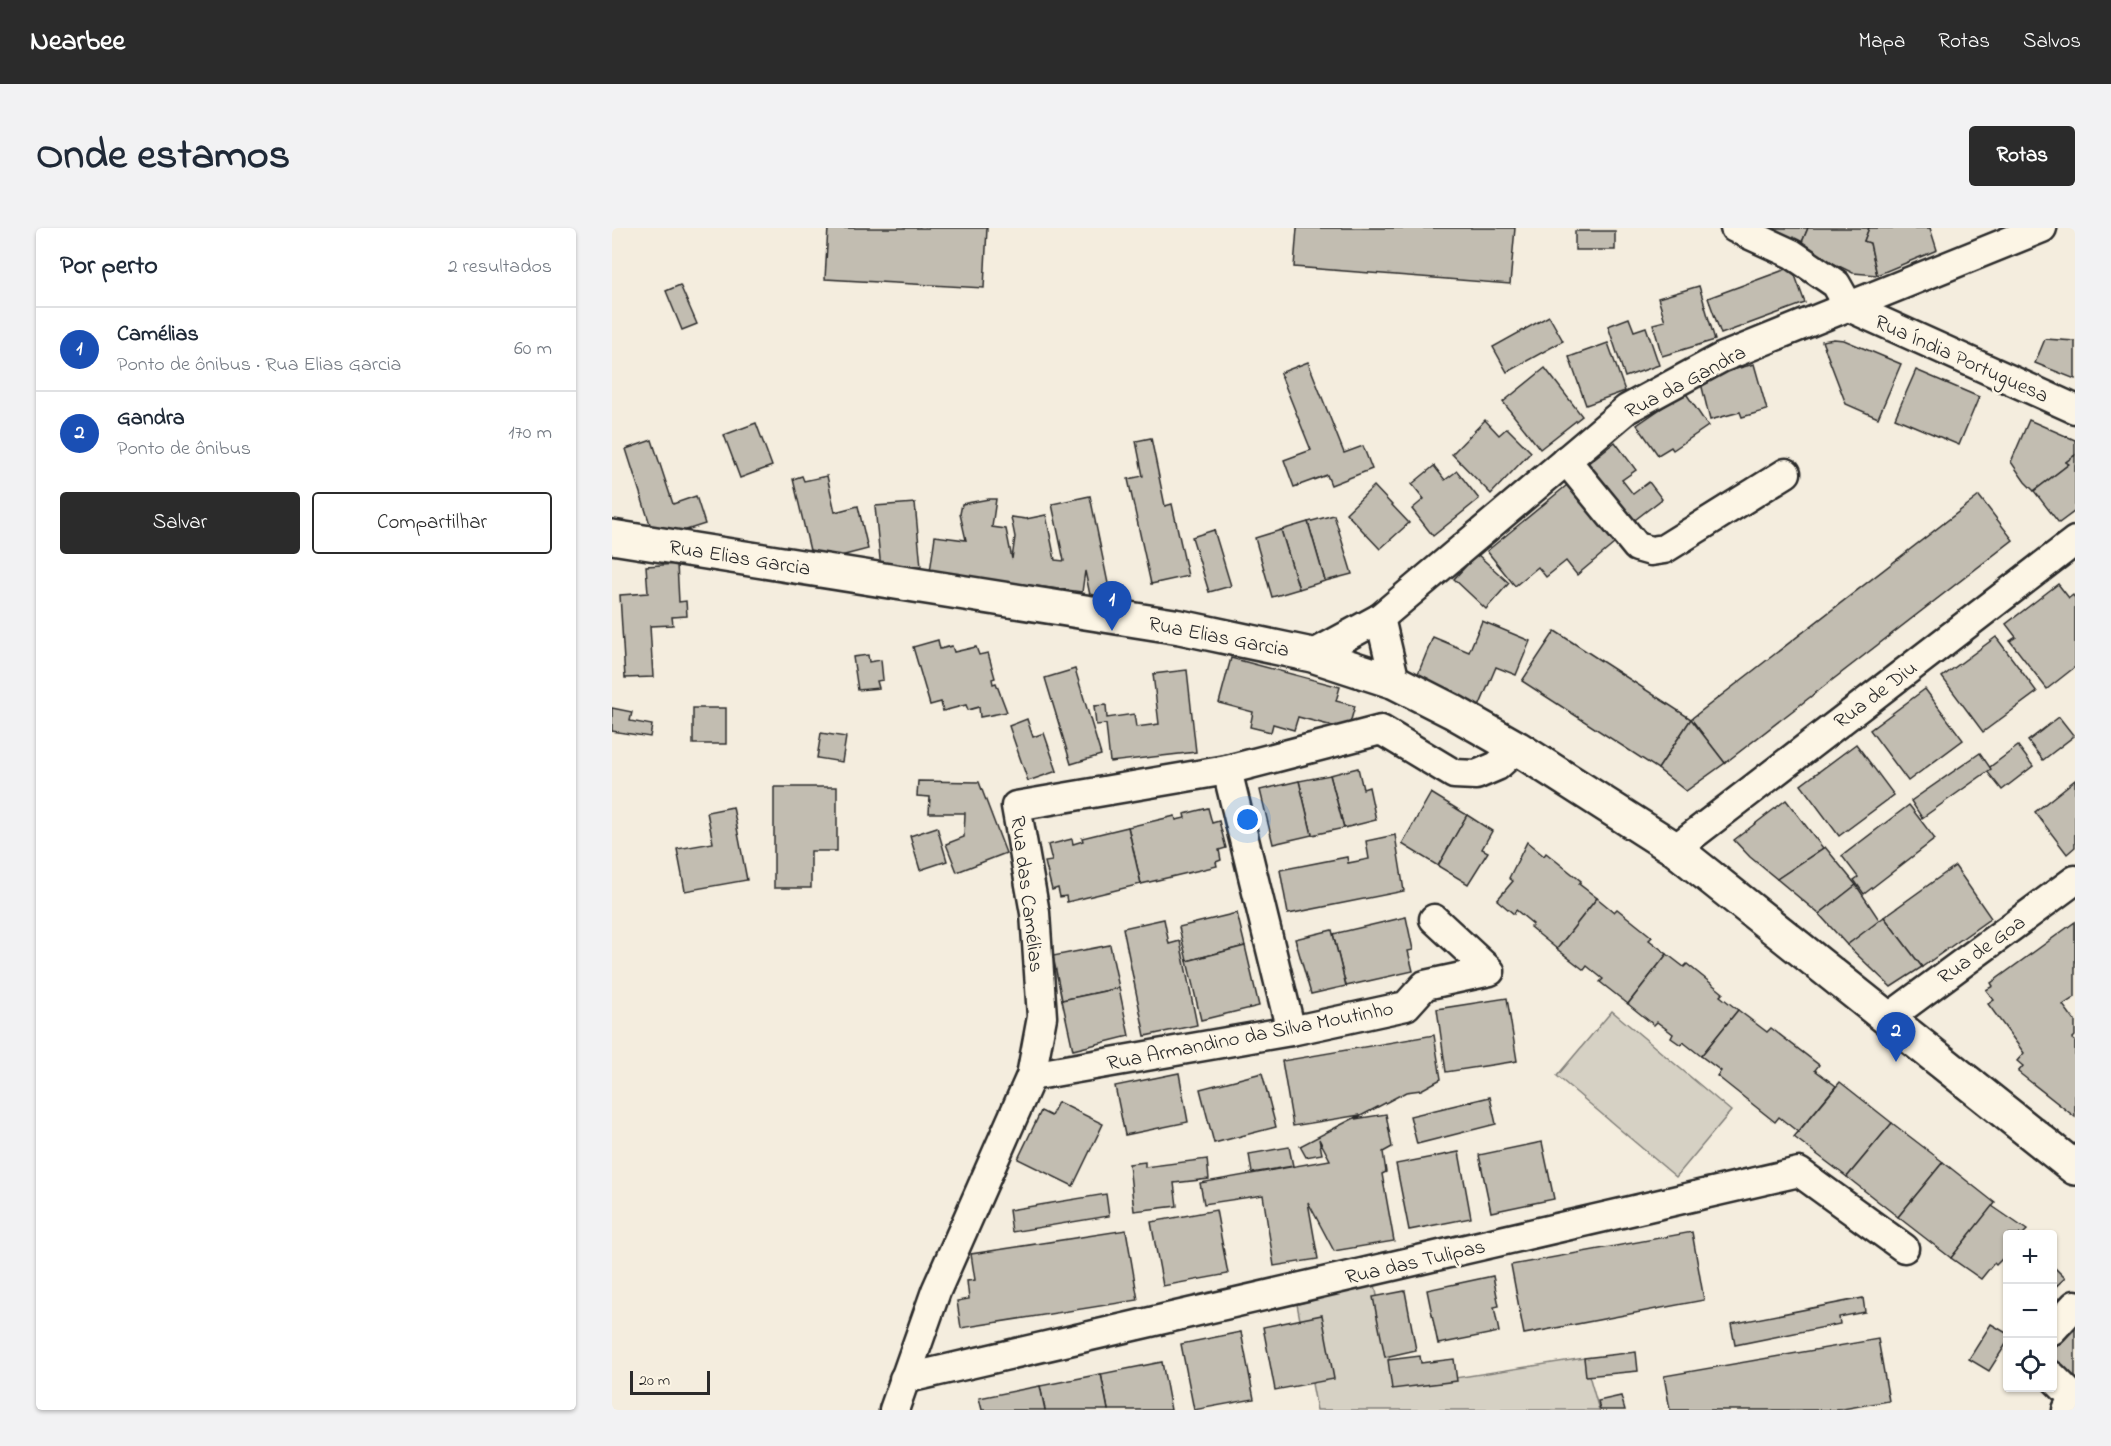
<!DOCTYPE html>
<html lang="pt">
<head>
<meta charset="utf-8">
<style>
  :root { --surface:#fff; --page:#f2f2f3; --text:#1f2937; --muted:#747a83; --line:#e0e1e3; --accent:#2b2b2b }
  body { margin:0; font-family:"Indie Flower",sans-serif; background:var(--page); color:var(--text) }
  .controls { position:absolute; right:18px; bottom:18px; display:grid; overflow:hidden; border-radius:6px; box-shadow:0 2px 4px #0004 }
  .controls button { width:54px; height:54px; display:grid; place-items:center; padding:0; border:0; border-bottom:2px solid var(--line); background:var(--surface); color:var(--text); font:30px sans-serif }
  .scale { position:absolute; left:18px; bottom:15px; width:80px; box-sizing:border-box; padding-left:6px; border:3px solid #2b2b2b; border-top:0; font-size:16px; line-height:21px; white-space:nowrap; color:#2b2b2b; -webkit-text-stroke:4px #fcf5e5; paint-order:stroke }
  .you { position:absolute; left:636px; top:592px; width:21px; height:21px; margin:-15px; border:4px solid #fff; border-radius:50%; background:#1a73e8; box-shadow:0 0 0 9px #1a73e833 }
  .badge { display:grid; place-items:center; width:39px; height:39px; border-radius:50%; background:var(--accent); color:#fff; font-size:20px; font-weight:700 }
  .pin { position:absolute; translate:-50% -50px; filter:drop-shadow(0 2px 3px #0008) }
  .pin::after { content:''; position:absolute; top:32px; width:21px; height:18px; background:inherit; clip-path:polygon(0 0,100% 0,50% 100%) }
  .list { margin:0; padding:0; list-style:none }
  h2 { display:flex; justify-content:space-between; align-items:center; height:78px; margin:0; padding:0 24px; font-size:26px }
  h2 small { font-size:20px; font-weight:400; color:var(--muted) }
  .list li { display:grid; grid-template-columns:39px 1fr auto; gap:18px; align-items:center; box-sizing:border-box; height:84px; padding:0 24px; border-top:2px solid var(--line) }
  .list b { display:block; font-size:22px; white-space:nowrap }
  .list p { margin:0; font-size:20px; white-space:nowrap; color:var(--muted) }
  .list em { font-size:20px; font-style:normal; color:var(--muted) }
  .actions { display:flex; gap:12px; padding:18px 24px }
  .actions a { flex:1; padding:14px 0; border:2px solid var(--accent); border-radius:6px; text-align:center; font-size:21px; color:var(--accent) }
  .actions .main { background:var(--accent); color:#fff }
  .icon { flex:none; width:33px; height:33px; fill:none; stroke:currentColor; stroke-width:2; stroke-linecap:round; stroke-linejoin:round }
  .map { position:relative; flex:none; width:1463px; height:1182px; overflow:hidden; border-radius:6px }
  header { display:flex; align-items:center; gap:36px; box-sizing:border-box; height:84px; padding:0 30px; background:var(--accent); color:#fff }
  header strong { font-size:28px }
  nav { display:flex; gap:33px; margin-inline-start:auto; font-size:21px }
  .intro { display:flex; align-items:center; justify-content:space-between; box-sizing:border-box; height:144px; padding:0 36px }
  h1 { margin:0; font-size:42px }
  .button { padding:15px 27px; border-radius:6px; background:var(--accent); color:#fff; font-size:21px; font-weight:700 }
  main { display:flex; gap:36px; padding:0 36px }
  aside { flex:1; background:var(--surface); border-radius:6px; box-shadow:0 2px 4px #0004 }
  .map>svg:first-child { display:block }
  .green { fill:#d6d1c4; stroke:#807e78; stroke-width:1.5 }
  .building { fill:#c2bdb1; stroke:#2b2b2b; stroke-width:1.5 }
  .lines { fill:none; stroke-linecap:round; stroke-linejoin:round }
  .minor-casing { stroke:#2b2b2b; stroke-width:33 }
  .major-casing { stroke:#2b2b2b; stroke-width:38 }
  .minor { stroke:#fcf5e5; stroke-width:28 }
  .major { stroke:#fcf5e5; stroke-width:33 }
  .labels { text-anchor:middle; stroke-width:5; stroke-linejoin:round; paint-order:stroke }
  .street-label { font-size:21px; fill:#2b2b2b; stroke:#fcf5e5 }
</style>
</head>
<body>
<header>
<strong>Nearbee</strong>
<nav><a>Mapa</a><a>Rotas</a><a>Salvos</a></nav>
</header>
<div class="intro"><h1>Onde estamos</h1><a class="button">Rotas</a></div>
<main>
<aside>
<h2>Por perto<small>2 resultados</small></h2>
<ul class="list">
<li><span class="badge" style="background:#1a4fb4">1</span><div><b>Camélias</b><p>Ponto de ônibus · Rua Elias Garcia</p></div><em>60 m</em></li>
<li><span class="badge" style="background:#1a4fb4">2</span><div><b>Gandra</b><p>Ponto de ônibus</p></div><em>170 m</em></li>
</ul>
<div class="actions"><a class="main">Salvar</a><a>Compartilhar</a></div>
</aside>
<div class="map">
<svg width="1463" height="1182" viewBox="0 0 1463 1182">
  <rect width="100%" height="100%" fill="#f4edde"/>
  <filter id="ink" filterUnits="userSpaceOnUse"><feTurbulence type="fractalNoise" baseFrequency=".0167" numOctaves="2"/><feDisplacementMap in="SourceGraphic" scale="12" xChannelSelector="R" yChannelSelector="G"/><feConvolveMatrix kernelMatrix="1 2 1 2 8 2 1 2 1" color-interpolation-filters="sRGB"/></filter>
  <g filter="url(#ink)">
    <g class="green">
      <path d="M1000,783L1119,883L1064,949L945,848Z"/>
      <path d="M763,1057L776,1127L785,1159L972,1130L987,1182H705L685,1076Z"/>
    </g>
    <g class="building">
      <path d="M216,0H375L372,60L213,51Z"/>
      <path d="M685,0H903L898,56L682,39Z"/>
      <path d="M1142,0H1196L1188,19Z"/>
      <path d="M1196,0H1257L1252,13L1258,15L1265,47L1241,45L1188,19Z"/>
      <path d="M1257,0H1318L1325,22L1265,47L1258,15L1252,13Z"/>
      <rect x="963" y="3" width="40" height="19"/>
      <path d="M1180,39L1193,75L1109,106L1096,70Z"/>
      <path d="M68,57L85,96L70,102L54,63Z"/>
      <path d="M1087,58L1103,112L1050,128L1041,96L1053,93L1046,70Z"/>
      <path d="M937,88L951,113L895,144L881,119Z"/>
      <path d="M1017,90L1022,103L1034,99L1047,137L1013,149L996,98Z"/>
      <path d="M1222,111L1232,112L1289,136L1266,190L1234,176L1210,113Z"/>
      <path d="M1433,111L1463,113V151L1423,135Z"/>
      <path d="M996,115L1013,163L974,177L957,129Z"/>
      <path d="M696,134L732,225L751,218L760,241L719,257L715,247L682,259L672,232L699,222L668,145Z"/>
      <path d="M1142,136L1155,182L1130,189L1128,184L1098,192L1088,151Z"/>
      <path d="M933,140L970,188L928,221L891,174Z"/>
      <path d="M1304,142L1367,169L1347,217L1283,190Z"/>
      <path d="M1073,164L1096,198L1061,222L1059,219L1046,227L1025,197Z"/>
      <path d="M873,192L887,207L895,200L919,224L879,266L840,226Z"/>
      <path d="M1417,192L1463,212V227L1454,234L1457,236L1422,263L1413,254L1399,234Z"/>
      <path d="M144,195L160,238L128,250L112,207Z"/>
      <path d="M539,210L553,278L560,276L576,348L539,356L516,251L531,248L524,213Z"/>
      <path d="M40,212L61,276L84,268L93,296L43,312L14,221Z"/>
      <path d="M1003,214L1024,242L1010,252L1021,266L1037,254L1050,271L1015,298L970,240Z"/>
      <path d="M1463,227V283L1447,295L1422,263L1457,236L1454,234Z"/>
      <path d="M822,238L833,252L845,243L867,271L821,308L800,281L812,271L800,256Z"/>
      <path d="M190,248L192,253L215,248L223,284L246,278L256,321L201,335L181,251Z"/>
      <path d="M960,253L1008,311L965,347L954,333L934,349L926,339L903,358L875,323Z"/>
      <path d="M762,258L797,295L768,321L734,285Z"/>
      <path d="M478,268L499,370L478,367L473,343L470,364L318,344L323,308L354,312L348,286L350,276L377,271H384L380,299L394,301L400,331L403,309L399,289L414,291L434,287L443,332L452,333L440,276Z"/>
      <path d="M1367,268L1401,312L1113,535L1079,491Z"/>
      <path d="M303,275L309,339L269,342L263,278Z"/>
      <path d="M722,287L740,346L713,353L696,294Z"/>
      <path d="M696,294L713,353L687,361L669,302Z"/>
      <path d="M602,302L619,358L597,364L580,309Z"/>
      <path d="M669,302L687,361L660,369L643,310Z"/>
      <path d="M865,326L897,355L874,381L842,351Z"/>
      <path d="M65,336L67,374L74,373L75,388L60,389L61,397L38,398L41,449L13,450L8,367L36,365L34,338Z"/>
      <path d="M1446,356L1457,370L1461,367L1463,370V439L1435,461L1398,413L1404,409L1394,396Z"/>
      <path d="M870,393L918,413L904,447L884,439L867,479L803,453L821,409L857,424Z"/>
      <path d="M943,403L1079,491L1046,541L910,453Z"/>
      <path d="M1384,409L1425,464L1371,504L1330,449Z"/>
      <path d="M326,412L328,421L340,418L342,424L364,419L367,427L376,425L383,450L380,451L381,456L384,455L395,484L368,489L367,479L356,482L354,477L331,483L329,474L318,477L301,419Z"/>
      <path d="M256,427L257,434L269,432L271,452L265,453L267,460L246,462L241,429Z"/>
      <path d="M619,430L728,459L724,473L743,478L736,502L686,489L682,502L661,496L659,504L638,499L641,484L607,475Z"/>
      <path d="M463,441L489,527L459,536L433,450Z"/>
      <path d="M575,442L584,524L498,534L494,496L484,497L482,478L494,477L495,490L522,486L524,499L547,496L541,446Z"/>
      <path d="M1313,461L1351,512L1296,553L1258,502Z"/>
      <path d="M0,480L20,484L18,493L40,497L38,509L0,503Z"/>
      <rect x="81" y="480" width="33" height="36"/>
      <path d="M1447,489L1462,508L1431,532L1416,513Z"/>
      <path d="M415,491L421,509L432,505L445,543L416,553L397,498Z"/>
      <path d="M1079,491L1113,535L1074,563L1046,541Z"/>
      <path d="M209,505L234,509L230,534L205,530Z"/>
      <path d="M1244,516L1282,567L1227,608L1189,557Z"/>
      <path d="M1406,518L1421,538L1390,562L1374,542Z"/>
      <path d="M1368,525L1379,541L1310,590L1299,573Z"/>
      <path d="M746,540L751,561L757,559L764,592L732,600L718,547Z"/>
      <path d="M718,547L732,600L700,607L687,553Z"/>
      <path d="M1463,552V619L1455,626L1423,584Z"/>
      <path d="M306,553L367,554L394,625L345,644L334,616L352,609L353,585H317L318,569L305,568Z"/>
      <path d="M687,553L700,607L661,616L648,562Z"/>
      <path d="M162,559H225V623H199V660H162Z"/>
      <path d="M819,565L855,587L826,638L790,616Z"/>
      <path d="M1174,572L1211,620L1165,651L1138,629L1122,612Z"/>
      <path d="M1297,577L1323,611L1252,666L1242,652L1246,649L1230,628Z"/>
      <path d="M121,579L135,652L73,663L65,621L101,615L95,584Z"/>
      <path d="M596,580L600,595L607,593L614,620L607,622L609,632L604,634L605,638L529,656L516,599L563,588L564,592L573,590L572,586Z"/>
      <path d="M855,587L880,603L870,621L876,624L856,656L826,638Z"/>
      <path d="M325,599L335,633L308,642L298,608Z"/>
      <path d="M516,599L529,656L455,674L454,668L448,669L446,660L440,662L433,634L440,633L436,617L460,611L461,616L471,613L470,610Z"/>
      <path d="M783,607L792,663L676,686L668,642L735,629L736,635L757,631L754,613Z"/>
      <path d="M915,614L932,628L934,625L969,653L967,656L985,670L945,721L918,699L921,696L904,682L902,686L885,672L901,653L897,650Z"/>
      <path d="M1213,619L1244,657L1207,686L1165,651Z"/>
      <path d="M1343,638L1379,690L1310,739L1272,689Z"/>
      <path d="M1244,657L1268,693L1235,717L1207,686Z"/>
      <path d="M985,670L1002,684L1005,681L1040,709L1037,712L1055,726L1016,776L988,754L991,751L975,738L972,742L945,721Z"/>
      <path d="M625,685L633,718L575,733L567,699Z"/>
      <path d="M794,689L801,722L796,723L801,743L734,758L721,706Z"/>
      <path d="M1272,689L1310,739L1279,759L1235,717Z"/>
      <path d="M552,691L557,716L568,713L585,797L533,808L511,700Z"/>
      <path d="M1463,694V769L1451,777L1463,793V808L1460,811L1463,813V889L1406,844L1411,838L1405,833L1412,825L1376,776L1382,772L1374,762L1381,758L1379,755Z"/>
      <path d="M720,702L734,758L699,766L683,711Z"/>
      <path d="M498,717L507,760L450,772L441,728Z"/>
      <path d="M633,718L647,778L589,792L575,733Z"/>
      <path d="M1055,726L1072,739L1075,736L1111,765L1108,768L1126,782L1089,828L1071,814L1069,817L1059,810L1061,806L1045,794L1042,797L1016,776Z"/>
      <path d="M507,760L517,808L461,822L450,772Z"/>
      <path d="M895,770L905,833L834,844L825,781Z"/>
      <path d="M1126,782L1155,804L1159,800L1207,837L1203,842L1224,858L1186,904L1167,889L1163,894L1105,848L1109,843L1089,828Z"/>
      <path d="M822,807L829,851L809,862L794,864L743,891L774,886L780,919L771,924L774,944L770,946L782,1013L722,1023L696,974L706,1031L662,1038L651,967L592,976L588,955L718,932L707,911L710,926L694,929L688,918L748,887L681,898L670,833Z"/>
      <path d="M567,845L576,894L513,907L503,858Z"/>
      <path d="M650,845L664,899L602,915L588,861Z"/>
      <path d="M1228,854L1280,895L1235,949L1182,909Z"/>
      <path d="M878,869L884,896L805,916L798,888Z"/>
      <path d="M446,874L491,896L461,958L406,931L429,883L439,888Z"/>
      <path d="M1280,895L1331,934L1286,989L1235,949Z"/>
      <path d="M930,914L942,971L879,984L867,927Z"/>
      <path d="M677,919L681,938L640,945L637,926Z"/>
      <path d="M847,924L859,990L797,1002L784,936Z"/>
      <path d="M595,931L597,951L562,955L565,978L522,983L517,936L533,934V939Z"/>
      <path d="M1331,934L1383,975L1339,1030L1286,989Z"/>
      <path d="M494,966L497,988L400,1004L397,982Z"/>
      <path d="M1380,978L1415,1002L1411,1006H1396V1025L1384,1037L1382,1035L1369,1051L1339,1030Z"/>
      <path d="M604,982L616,1046L551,1058L539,994Z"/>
      <path d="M514,1002L526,1072L349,1100L345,1073L357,1071L355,1053L363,1052L359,1026Z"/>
      <path d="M1080,1004L1092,1072L912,1106L899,1037Z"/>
      <path d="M1440,1037L1453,1050L1440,1062Z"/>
      <path d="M881,1048L887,1078L882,1079L887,1104L826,1116L815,1062Z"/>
      <path d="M793,1063L804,1122L773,1129L761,1069Z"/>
      <path d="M1251,1070L1253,1084L1227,1089L1228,1096L1123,1117L1119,1096Z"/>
      <path d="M710,1087L722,1151L663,1162L651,1099Z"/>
      <path d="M1379,1096L1396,1106V1113L1377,1143L1357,1131Z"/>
      <path d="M1463,1101V1151L1440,1127V1123Z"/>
      <path d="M629,1104L642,1171L582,1182L569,1116Z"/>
      <path d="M1266,1111L1277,1173L1225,1182H1058L1052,1148Z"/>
      <path d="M1024,1124L1026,1143L974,1148L972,1130Z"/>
      <path d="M808,1128L809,1135L842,1131L845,1153L780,1161L776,1132Z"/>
      <path d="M550,1134L559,1182H496L489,1146Z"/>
      <path d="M489,1146L496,1182H433L428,1158Z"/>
      <path d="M428,1158L433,1182H370L367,1170Z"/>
      <path d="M1009,1168L1013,1182H988L986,1173Z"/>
    </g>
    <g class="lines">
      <defs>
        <g id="minor">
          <path d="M1123,0L1180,26L1224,56L1237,79L1463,181"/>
          <path d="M954,232L1025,319L1039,323L1052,321L1174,245"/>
          <path d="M768,390L783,454"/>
          <path d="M700,427L768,390L1015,181L1109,130L1430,0"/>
          <path d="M615,542L679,803"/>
          <path d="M1063,621L1463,313"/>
          <path d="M1275,791L1463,652"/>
          <path d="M419,848L679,803L794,778L813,757L878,743L822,691"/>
          <path d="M1440,1102L1463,1077"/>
          <path d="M1440,1148L1461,1169L1455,1182"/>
          <path d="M292,1151L1187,944L1292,1020"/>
          <path d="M282,1182L324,1063L419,848L430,789L423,685L404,578L615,542L769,502L842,546L864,547L885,538L905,520"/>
        </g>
        <path id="major" d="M0,309L568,399L700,427L783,454L840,483L905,520L1063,621L1463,940"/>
      </defs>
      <use href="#minor" class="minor-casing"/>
      <use href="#major" class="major-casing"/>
      <use href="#minor" class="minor"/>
      <use href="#major" class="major"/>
    </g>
  </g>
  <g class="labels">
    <g class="street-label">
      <text transform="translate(1350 130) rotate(24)" y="7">Rua Índia Portuguesa</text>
      <text transform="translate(1073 153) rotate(-28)" y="7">Rua da Gandra</text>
      <text transform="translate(128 329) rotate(9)" y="7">Rua Elias Garcia</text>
      <text transform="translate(607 408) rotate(11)" y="7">Rua Elias Garcia</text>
      <text transform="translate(1263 466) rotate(-37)" y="7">Rua de Diu</text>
      <text transform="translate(416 666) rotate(83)" y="7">Rua das Camélias</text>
      <text transform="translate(1369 721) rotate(-36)" y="7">Rua de Goa</text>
      <text transform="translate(638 807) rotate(-11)" y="7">Rua Armandino da Silva Moutinho</text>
      <text transform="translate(803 1033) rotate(-13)" y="7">Rua das Tulipas</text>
    </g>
  </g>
</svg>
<div class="controls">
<button>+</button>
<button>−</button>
<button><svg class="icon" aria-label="locate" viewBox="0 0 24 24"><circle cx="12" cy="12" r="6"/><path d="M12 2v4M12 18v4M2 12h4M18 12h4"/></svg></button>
</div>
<div class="scale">20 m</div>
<div class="you"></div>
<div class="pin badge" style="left:500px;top:403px;background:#1a4fb4">1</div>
<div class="pin badge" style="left:1284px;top:834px;background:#1a4fb4">2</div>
</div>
</main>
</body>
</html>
